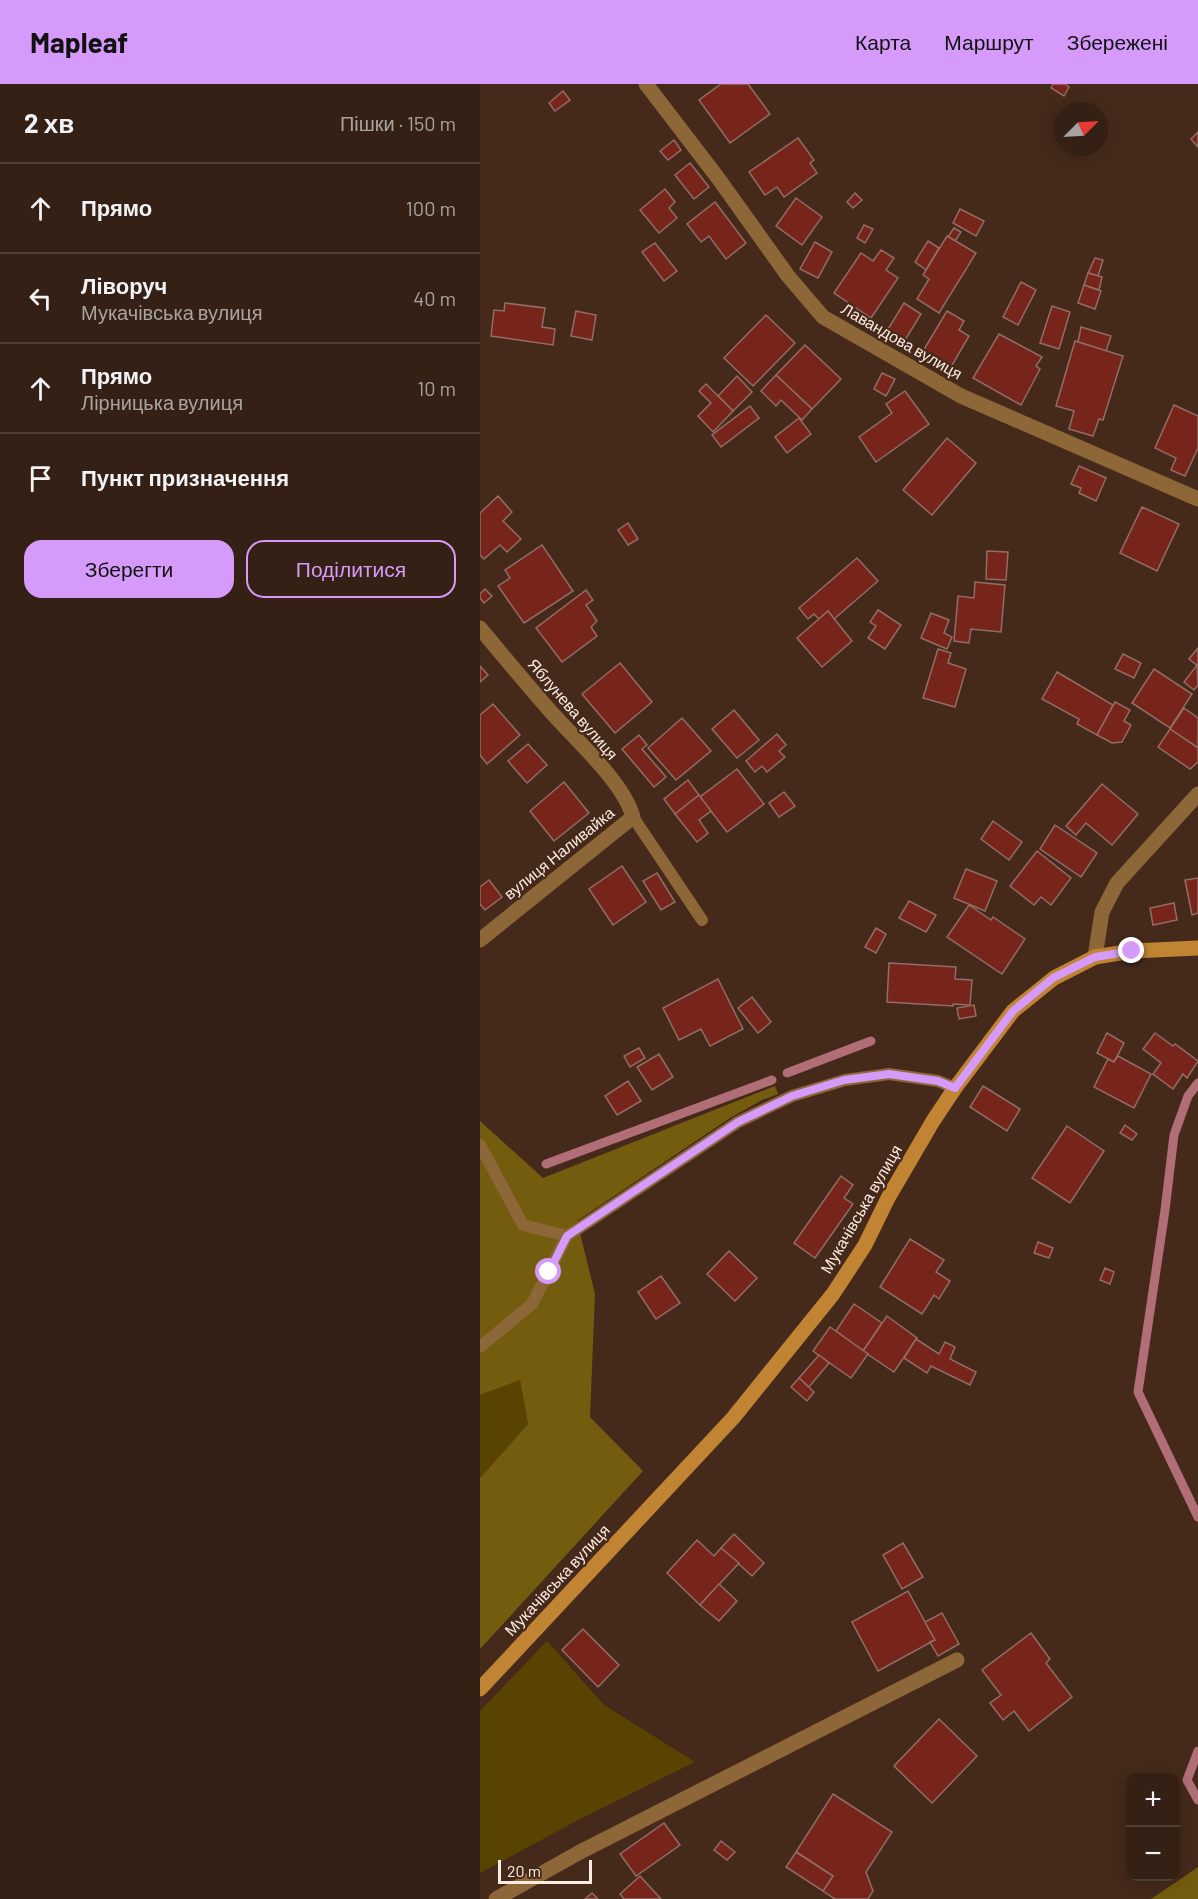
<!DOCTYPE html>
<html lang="uk">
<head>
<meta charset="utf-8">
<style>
  :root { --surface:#342014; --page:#3c281d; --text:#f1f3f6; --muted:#a9a3a0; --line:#4e3e34; --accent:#d69bfa }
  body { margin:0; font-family:Barlow,sans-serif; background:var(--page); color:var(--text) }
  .controls { position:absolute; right:18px; bottom:18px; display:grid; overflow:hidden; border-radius:12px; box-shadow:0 3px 15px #0003 }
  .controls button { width:54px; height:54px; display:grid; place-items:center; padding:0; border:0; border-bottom:2px solid var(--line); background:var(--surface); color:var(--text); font:30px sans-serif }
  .compass { position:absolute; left:574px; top:18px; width:54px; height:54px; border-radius:50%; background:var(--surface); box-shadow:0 3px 15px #0003; rotate:66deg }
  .scale { position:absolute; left:18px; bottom:15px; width:94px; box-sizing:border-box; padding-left:6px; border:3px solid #fdebe1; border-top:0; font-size:16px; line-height:21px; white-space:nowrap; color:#fdebe1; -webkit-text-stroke:4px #452a1b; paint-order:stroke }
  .stop { position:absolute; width:18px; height:18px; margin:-14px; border:4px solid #d69bfa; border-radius:50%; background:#fff }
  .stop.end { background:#d69bfa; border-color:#fff; box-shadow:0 2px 6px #0008 }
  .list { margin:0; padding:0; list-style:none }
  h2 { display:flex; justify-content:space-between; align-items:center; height:78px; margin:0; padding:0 24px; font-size:26px }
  h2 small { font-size:20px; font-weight:400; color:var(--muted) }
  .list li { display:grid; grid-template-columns:39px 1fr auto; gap:18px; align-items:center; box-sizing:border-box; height:90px; padding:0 24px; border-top:2px solid var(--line) }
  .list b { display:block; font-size:22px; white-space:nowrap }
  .list p { margin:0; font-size:20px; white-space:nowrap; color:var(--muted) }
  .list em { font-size:20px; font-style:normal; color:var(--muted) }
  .actions { display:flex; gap:12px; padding:18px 24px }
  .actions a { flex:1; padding:14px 0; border:2px solid var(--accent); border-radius:18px; text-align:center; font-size:21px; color:var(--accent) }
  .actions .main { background:var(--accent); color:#111 }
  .icon { flex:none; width:33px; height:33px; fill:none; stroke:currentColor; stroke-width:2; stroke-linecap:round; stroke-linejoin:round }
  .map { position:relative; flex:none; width:718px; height:1815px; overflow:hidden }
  header { display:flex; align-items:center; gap:36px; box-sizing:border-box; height:84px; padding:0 30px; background:var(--accent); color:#111 }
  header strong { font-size:28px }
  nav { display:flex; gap:33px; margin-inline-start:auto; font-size:21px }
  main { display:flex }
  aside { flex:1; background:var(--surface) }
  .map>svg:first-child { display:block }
  .green { fill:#584400 }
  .forest { fill:#745c0f }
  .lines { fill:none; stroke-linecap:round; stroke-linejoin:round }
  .stream { stroke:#b16e77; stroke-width:9 }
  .building { fill:#77251a; stroke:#916d66; stroke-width:1.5 }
  .lane { stroke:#8d6738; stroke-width:12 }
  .street { stroke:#8d6738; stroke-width:15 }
  .secondary { stroke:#c08433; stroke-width:15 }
  .route { stroke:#d69bfa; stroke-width:8 }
  .labels { text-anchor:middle; stroke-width:4.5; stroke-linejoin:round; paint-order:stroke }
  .street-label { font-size:16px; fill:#fdebe1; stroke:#452a1b }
</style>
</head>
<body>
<header>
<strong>Mapleaf</strong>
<nav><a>Карта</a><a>Маршрут</a><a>Збережені</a></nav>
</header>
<main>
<aside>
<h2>2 хв<small>Пішки · 150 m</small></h2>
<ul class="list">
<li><svg class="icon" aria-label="ahead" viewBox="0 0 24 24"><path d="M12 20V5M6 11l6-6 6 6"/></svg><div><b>Прямо</b></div><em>100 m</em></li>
<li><svg class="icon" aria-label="left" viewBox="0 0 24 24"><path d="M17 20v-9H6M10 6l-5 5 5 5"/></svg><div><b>Ліворуч</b><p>Мукачівська вулиця</p></div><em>40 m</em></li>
<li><svg class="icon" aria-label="ahead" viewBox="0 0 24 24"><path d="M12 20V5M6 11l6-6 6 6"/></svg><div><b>Прямо</b><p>Лірницька вулиця</p></div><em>10 m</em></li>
<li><svg class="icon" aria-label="arrive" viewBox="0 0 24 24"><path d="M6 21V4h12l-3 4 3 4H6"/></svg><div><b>Пункт призначення</b></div></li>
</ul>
<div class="actions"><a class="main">Зберегти</a><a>Поділитися</a></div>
</aside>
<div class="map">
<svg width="718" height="1815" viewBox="0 0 718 1815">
  <rect width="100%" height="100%" fill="#452a1b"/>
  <g class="green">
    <path d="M40,1296L48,1340L0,1394V1311Z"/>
    <path d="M67,1557L124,1621L215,1678L100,1735L0,1789V1627Z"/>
  </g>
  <g class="forest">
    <path d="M295,1002L298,1010L282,1016L250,1034L97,1137L115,1210L110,1333L163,1387L0,1565V1394L48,1340L40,1296L0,1311V1037L63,1094Z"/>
    <path d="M718,1783V1815H671Z"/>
  </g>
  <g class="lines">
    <g class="stream">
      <path d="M307,989L391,957"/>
      <path d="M718,999L708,1012L694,1051L685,1126L658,1308L718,1433"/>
      <path d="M66,1080L292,996"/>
      <path d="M718,1667L707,1696L718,1716"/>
    </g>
  </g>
  <g class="building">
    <path d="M241,0H268L290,30L250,59L219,16Z"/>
    <path d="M573,0H585L589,3L584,12L571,4Z"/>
    <path d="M83,7L90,16L75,27L69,19Z"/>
    <path d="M718,48V63L711,55Z"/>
    <path d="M318,54L334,76L330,79L337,89L304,113L297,103L285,111L269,88Z"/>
    <path d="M194,56L201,66L188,76L180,67Z"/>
    <path d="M210,79L229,103L214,115L195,91Z"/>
    <path d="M185,105L195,118L189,124L197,134L179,149L160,126Z"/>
    <path d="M375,109L382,116L373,124L367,118Z"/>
    <path d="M316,114L342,133L322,161L296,142Z"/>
    <path d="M235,118L266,159L246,175L229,152L221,158L207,140Z"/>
    <path d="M480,125L504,137L496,152L473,139Z"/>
    <path d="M384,141L393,145L385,159L377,154Z"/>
    <path d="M474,144L481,148L475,157L468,153Z"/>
    <path d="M467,152L496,169L459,229L437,215L449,195L443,191Z"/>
    <path d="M448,157L459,164L446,186L435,178Z"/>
    <path d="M335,158L352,168L338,194L320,185Z"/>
    <path d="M175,159L197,187L184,197L162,168Z"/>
    <path d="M401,166L414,174L406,186L418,194L391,234L354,209L381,169L393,177Z"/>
    <path d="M615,174L623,176L618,192L608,189Z"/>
    <path d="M608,189L622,193L619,206L604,201Z"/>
    <path d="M541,198L556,206L538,241L523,233Z"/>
    <path d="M604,201L621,207L615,225L598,219Z"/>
    <path d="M25,219L65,224L62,243L75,245L73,261L11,252L14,226L24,227Z"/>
    <path d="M424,219L441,230L422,261L405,250Z"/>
    <path d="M572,222L590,228L579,265L560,259Z"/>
    <path d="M96,227L116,231L112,256L91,252Z"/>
    <path d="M467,227L484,237L479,246L489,252L471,283L443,267Z"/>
    <path d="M286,231L315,259L273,302L244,274Z"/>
    <path d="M601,243L631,252L626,267L598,258Z"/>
    <path d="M519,250L562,273L556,282L560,285L541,321L493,294Z"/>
    <path d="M595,257L643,272L623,336L619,335L613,352L589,345L594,327L576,322Z"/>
    <path d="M325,261L361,295L332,325L296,291Z"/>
    <path d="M402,289L415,295L406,312L394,305Z"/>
    <path d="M296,291L332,325L322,336L301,316L296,322L281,307Z"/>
    <path d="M257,292L272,308L253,327L238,312Z"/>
    <path d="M226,300L253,327L233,348L218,332L231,319L219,307Z"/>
    <path d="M425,307L449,340L396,378L379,353L412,329L406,320Z"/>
    <path d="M694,321L718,332V364L705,392L691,386L696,374L675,364Z"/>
    <path d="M270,322L279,334L241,363L232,351Z"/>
    <path d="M319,334L331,350L307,369L295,353Z"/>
    <path d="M467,354L496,379L452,431L423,406Z"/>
    <path d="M599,382L626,394L616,417L599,409L601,404L591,400Z"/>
    <path d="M18,412L32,428L23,437L41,455L27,468L20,461L4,475L0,471V429Z"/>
    <path d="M662,423L699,440L677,487L640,469Z"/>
    <path d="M148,439L158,455L148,461L138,446Z"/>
    <path d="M62,461L93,507L44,539L18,502L30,494L25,486Z"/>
    <path d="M507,467L528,468L526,496L506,495Z"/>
    <path d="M377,474L398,497L354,535L348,527L339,535L334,530L328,535L319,524Z"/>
    <path d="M495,498L525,501L521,548L491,545L489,559L474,557L478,512L494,514Z"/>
    <path d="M5,505L12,512L4,519L0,514V510Z"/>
    <path d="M106,506L113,516L106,521L117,537L111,543L117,552L82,578L56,544Z"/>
    <path d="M398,526L421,541L405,565L388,554L396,542L390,538Z"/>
    <path d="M348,527L372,557L342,583L317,554Z"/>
    <path d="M451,529L469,536L464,549L472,553L467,565L441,554Z"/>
    <path d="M718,564V582L709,575Z"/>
    <path d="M458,565L471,569L468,579L486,585L475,623L443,614Z"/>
    <path d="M643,570L661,579L654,594L635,585Z"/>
    <path d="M140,579L172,618L135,649L102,610Z"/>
    <path d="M717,581L718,601L714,606L704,598Z"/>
    <path d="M0,582L8,591L0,598Z"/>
    <path d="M674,585L712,610L690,644L652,619Z"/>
    <path d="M577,588L633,621L617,651L597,640L599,635L562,615Z"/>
    <path d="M635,618L650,626L644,637L651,641L642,658L632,659L617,651Z"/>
    <path d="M13,620L40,651L7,680L0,671V631Z"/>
    <path d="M704,624L718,634V664L690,645Z"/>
    <path d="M254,626L279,656L257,674L232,645Z"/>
    <path d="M202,634L231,667L196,696L168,664Z"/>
    <path d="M690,645L718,664V678L710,685L678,663Z"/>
    <path d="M297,650L306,661L299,667L305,673L287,688L282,682L275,688L266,677Z"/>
    <path d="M159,651L167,661L162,665L186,693L174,703L142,665Z"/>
    <path d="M48,660L67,681L47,699L28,677Z"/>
    <path d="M257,685L284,720L247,748L220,713Z"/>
    <path d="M208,696L219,711L195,730L184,715Z"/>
    <path d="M84,698L109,729L74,757L50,727Z"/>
    <path d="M622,700L658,730L632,761L606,739L596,751L586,742Z"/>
    <path d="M304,708L315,722L299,733L289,719Z"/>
    <path d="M219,711L231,727L219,736L228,749L217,758L195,730Z"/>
    <path d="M513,737L542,758L529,776L501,755Z"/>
    <path d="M575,741L617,769L601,793L560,765Z"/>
    <path d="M557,767L591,794L571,821L561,813L554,821L530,802Z"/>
    <path d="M142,782L166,818L133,841L109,805Z"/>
    <path d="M486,785L517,797L505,827L474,814Z"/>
    <path d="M177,789L195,818L181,826L163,797Z"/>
    <path d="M718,794V829L712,831L705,796Z"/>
    <path d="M9,796L22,813L5,826L0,820V803Z"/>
    <path d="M429,817L456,831L446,848L419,834Z"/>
    <path d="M694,819L697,836L673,841L670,824Z"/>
    <path d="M489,821L511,836L513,833L545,855L522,890L467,853Z"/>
    <path d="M396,844L406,850L396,869L385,863Z"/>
    <path d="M409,879L476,883L475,895L492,896L490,921L473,920V922L407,918Z"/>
    <path d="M238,895L263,945L230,962L221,945L199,956L183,924Z"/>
    <path d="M272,913L291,938L278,949L258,924Z"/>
    <path d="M494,921L496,932L479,935L477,924Z"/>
    <path d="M627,949L644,959L634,978L617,969Z"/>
    <path d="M675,949L693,962L695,960L718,977L707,994L703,990L693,1005L673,990L681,979L663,965Z"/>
    <path d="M159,964L165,974L150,983L144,972Z"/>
    <path d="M179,970L193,993L172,1006L157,983Z"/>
    <path d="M638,972L671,990L654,1024L614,1003L628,975L634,978Z"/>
    <path d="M148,997L161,1017L137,1031L125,1012Z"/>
    <path d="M503,1002L540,1025L527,1047L490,1023Z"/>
    <path d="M645,1041L657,1050L652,1056L640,1049Z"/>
    <path d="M587,1042L624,1067L590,1119L552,1094Z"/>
    <path d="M361,1092L373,1101L364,1114L373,1120L335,1174L314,1159Z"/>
    <path d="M430,1155L464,1176L456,1188L470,1197L459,1215L454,1211L442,1230L400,1203Z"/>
    <path d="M558,1158L573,1164L569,1174L554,1169Z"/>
    <path d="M249,1167L277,1194L255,1217L227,1190Z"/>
    <path d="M625,1184L634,1188L630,1200L620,1196Z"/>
    <path d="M181,1192L200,1219L176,1235L158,1208Z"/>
    <path d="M374,1220L402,1239L383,1267L356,1247Z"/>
    <path d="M407,1232L437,1254L414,1288L383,1267Z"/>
    <path d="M350,1243L388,1270L371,1294L333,1267Z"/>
    <path d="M436,1255L459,1270L465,1258L475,1263L470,1275L496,1288L490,1301L451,1282L447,1289L424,1274Z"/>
    <path d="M339,1271L349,1279L329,1303L319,1294Z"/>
    <path d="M319,1294L334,1308L327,1317L311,1303Z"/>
    <path d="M254,1450L284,1479L272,1492L241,1464Z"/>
    <path d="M217,1456L234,1472L241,1464L259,1479L220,1521L187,1489Z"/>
    <path d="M423,1459L443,1493L422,1505L403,1471Z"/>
    <path d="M239,1500L257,1517L239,1537L220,1521Z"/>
    <path d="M428,1507L455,1556L398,1587L372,1538Z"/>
    <path d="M462,1529L479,1560L458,1572L450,1558L455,1556L445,1538Z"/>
    <path d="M103,1545L139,1581L118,1603L82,1566Z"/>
    <path d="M551,1549L570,1575L566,1579L592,1613L549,1647L534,1627L523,1636L510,1619L521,1611L502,1586Z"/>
    <path d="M459,1635L497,1672L452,1719L414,1682Z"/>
    <path d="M353,1710L412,1748L386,1788L393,1807L388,1815H355L343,1807L353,1792L316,1768Z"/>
    <path d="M184,1739L200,1761L156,1792L140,1770Z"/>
    <path d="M241,1757L255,1768L247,1776L234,1766Z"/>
    <path d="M316,1768L353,1792L343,1807L306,1783Z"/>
    <path d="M160,1792L181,1815H144L140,1810Z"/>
    <path d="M112,1809L118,1815H105Z"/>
  </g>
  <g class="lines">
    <g class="lane">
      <path d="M153,733L222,836"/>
      <path d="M0,1061L43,1141L87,1152"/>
      <path d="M0,1263L52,1220L87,1152L258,1038L312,1012L365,996L409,990L458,997L475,1004"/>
    </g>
    <g class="street">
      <path d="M166,0L238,94L308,192L343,233L481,312L718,415"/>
      <path d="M0,544C24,573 47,601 72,629C96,656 144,699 153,733L0,856"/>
      <path d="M615,873L622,828L637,799L718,710"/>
      <path d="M16,1815L100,1768L477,1576"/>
    </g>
    <path class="secondary" d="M0,1605L253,1334L353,1210L385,1161L408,1114L453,1037L475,1004L533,927L574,894L615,873L652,867L718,864"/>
  </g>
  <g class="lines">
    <path class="route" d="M69,1188L87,1152L258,1038L312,1012L364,996L409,990L458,997L475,1004L533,927L573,894L615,873L652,867"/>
  </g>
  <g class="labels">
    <g class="street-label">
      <text transform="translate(422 257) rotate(30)" y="6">Лавандова вулиця</text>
      <text transform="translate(93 625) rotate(49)" y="6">Яблунева вулиця</text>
      <text transform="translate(79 769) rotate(-39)" y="6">вулиця Наливайка</text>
      <text transform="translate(381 1125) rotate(-60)" y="6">Мукачівська вулиця</text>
      <text transform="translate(77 1496) rotate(-47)" y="6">Мукачівська вулиця</text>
    </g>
  </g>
</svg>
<div class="controls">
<button>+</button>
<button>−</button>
</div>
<svg class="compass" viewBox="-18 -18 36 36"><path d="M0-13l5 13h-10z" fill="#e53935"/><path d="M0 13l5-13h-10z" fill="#a9a3a0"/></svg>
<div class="scale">20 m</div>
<div class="stop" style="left:69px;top:1188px"></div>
<div class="stop end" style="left:652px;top:867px"></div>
</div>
</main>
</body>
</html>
